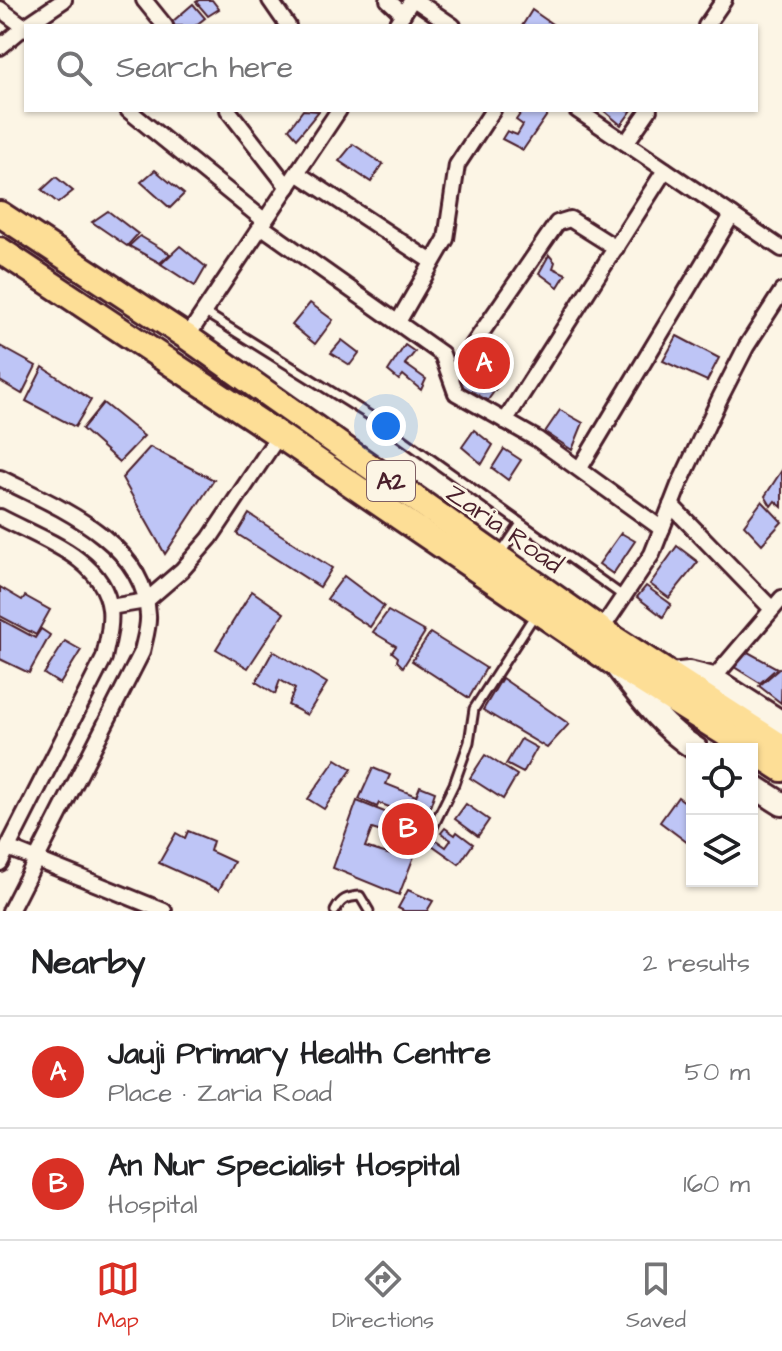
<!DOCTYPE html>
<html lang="en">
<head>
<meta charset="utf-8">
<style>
  :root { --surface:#fff; --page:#f2f2f2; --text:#202124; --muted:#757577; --line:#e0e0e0; --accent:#d93025 }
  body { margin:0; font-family:"Architects Daughter",sans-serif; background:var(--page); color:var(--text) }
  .controls { position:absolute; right:24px; bottom:24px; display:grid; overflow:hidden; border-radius:0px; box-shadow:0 2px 6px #0004 }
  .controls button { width:72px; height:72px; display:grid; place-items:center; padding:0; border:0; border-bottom:2px solid var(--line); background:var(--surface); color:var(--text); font:40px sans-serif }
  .you { position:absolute; left:386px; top:426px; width:28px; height:28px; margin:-20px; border:6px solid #fff; border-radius:50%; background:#1a73e8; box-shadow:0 0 0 12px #1a73e833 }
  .badge { display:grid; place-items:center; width:52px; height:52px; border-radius:50%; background:var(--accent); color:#fff; font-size:26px; font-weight:700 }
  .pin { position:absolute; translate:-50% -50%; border:4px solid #fff; box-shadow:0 2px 8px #0006 }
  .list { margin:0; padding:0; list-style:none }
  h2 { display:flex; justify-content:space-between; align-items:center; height:104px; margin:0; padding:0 32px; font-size:34px }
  h2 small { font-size:26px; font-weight:400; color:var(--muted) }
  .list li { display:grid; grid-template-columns:52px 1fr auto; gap:24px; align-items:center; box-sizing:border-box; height:112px; padding:0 32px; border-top:2px solid var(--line) }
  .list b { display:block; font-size:30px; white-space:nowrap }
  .list p { margin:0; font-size:26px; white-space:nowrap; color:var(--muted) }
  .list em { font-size:26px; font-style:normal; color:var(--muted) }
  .icon { flex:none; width:44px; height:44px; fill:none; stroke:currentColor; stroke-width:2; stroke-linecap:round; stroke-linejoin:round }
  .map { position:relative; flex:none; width:782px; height:911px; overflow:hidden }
  .search { position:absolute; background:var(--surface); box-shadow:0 2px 6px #0004; left:24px; right:24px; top:24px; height:88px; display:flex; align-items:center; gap:20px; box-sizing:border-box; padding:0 28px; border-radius:0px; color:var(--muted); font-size:30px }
  .sheet { height:328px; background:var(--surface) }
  nav { display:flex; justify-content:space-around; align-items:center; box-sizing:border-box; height:112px; border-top:2px solid var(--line); background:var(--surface); font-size:22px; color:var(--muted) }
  nav a { display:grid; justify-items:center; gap:4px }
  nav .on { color:var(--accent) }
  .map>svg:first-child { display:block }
  .building { fill:#bec5f6; stroke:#4a1f2b; stroke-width:2; fill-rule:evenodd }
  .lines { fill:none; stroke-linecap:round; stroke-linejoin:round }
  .service-casing { stroke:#4a1f2b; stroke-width:13 }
  .minor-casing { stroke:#4a1f2b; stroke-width:20 }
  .secondary-casing { stroke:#4a1f2b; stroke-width:28 }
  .trunk-casing { stroke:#4a1f2b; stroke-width:30 }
  .service { stroke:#fcf5e5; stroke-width:7 }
  .minor { stroke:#fcf5e5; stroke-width:14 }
  .secondary { stroke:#fcf5e5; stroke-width:22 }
  .trunk { stroke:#fdde96; stroke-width:24 }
  .labels { text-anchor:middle; stroke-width:6; stroke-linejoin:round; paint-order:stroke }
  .shield { fill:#fcf5e5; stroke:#7f5f63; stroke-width:2 }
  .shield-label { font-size:24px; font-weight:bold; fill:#4a1f2b }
  .street-label { font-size:26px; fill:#4a1f2b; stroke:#fcf5e5 }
</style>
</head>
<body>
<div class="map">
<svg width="782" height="911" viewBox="0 0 782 911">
  <rect width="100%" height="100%" fill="#fcf5e5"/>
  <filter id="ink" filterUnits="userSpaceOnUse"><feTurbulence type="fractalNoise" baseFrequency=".0125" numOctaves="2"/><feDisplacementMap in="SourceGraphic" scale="16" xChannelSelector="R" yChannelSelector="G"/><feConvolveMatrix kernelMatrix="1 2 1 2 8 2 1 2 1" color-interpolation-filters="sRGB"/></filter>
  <g filter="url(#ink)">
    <g class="building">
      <path d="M199,0H212L219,9L208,16L196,2Z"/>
      <path d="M193,4L205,18L195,26H175L172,22Z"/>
      <path d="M532,10L555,26H522Z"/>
      <path d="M303,110L319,111L297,138L289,129Z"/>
      <path d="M523,110L549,112L523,150L502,139L507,131L517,135L523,125L516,120Z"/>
      <path d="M603,110H632L621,125Z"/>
      <path d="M353,144L383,164L371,182L339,161Z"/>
      <path d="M155,170L184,194L170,208L141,182Z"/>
      <path d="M56,177L73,191L58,203L42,190Z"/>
      <path d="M108,211L138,234L127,246L92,222Z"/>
      <path d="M140,236L170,254L160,263L129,246Z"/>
      <path d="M180,246L206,267L195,286L161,264Z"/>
      <path d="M549,255L555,262L553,268L566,274L558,287L539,273Z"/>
      <path d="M310,303L333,320L315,344L292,325Z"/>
      <path d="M677,336L719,358L707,381L663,361Z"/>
      <path d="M342,340L359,353L350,365L331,353Z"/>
      <path d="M490,340L503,349L484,377L498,386L483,407L456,389Z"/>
      <path d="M405,345L415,352L405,364L426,379L421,390L403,375L399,380L388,371Z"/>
      <path d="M0,346L36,366L22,394L0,381Z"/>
      <path d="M43,367L91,400L75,427L26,401Z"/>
      <path d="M103,403L144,436L119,462L82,429Z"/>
      <path d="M560,410L583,423L572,450L545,432Z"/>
      <path d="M474,430L493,445L482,464L462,447Z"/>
      <path d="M150,447L214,480L165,554L122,478Z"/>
      <path d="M504,449L521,460L508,480L492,468Z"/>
      <path d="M782,470V507L775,501L771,506L765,496Z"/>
      <path d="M762,501L782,522L762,544L744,525Z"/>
      <path d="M249,514L332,568L320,587L237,534Z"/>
      <path d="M621,533L635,541L613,574L599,564Z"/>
      <path d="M677,546L698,562L669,598L650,584Z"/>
      <path d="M344,576L384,606L370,627L327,599Z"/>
      <path d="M646,586L671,604L663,617L637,597Z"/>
      <path d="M0,587L22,600L25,596L50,610L36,635L0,616Z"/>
      <path d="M252,591L284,613L248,668L216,649Z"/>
      <path d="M388,611L425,632L403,667L397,661L398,657L392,652L396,646L373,632Z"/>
      <path d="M0,619L35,638L41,629L50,635L29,673L0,659Z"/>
      <path d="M430,633L486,668L469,698L412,661Z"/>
      <path d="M65,641L81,650L60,684L44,674Z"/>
      <path d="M273,651L327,683L307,715L288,705L295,689L280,680L275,694L256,682Z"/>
      <path d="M746,651L777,668L760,683L731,665Z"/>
      <path d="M780,668L782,669L781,703L759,686Z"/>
      <path d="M502,678L569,724L547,748L483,710Z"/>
      <path d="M521,739L537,748L523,773L506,764Z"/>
      <path d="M485,755L517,775L503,799L470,778Z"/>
      <path d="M336,759L352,769L324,809L308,799Z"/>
      <path d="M373,768L390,775L386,784L416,796L420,786L435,792L424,825L409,819L410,815L379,803L377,807L359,799Z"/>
      <path d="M678,797L692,807V846L660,822Z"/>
      <path d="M357,801L425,828L399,895L333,868ZM372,829L397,837L391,855L365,847Z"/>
      <path d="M466,804L489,820L478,836L455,819Z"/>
      <path d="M445,828L455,835L457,832L473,844L459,864L432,845L436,840L446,847L451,840L441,833Z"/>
      <path d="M188,831L213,841L210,851L234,862L219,890L159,863L176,833L185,838Z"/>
      <path d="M408,890L433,901L427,911H404L398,908Z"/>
    </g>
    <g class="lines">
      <defs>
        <g id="service">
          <path d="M204,312L372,417L623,596"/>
          <path d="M501,553L520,525"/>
          <path d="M432,829L454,784L469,742L474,709L534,616"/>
          <path d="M335,911C341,899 347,897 360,896L369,911"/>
        </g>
        <g id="minor">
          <path d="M144,0L165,26"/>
          <path d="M270,0L288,26"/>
          <path d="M388,0L403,14"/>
          <path d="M415,0L453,26"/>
          <path d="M0,9L26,28"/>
          <path d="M395,26L412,0"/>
          <path d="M706,26L724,0"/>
          <path d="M0,47L24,27L64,0"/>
          <path d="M128,110L265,221"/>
          <path d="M228,110L288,187"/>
          <path d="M577,110L782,249"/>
          <path d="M626,143L649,110"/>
          <path d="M297,173L432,262"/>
          <path d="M261,226L442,354L456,393L537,439L662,529"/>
          <path d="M398,322L446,239L457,165L493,110"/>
          <path d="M187,337L339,110"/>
          <path d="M451,377L557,223L570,219L616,248"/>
          <path d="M505,421L665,170"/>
          <path d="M580,468L732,215"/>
          <path d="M0,478C56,506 145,541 148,615C149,627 144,641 142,652L10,911"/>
          <path d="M671,505L772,609"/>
          <path d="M0,517C39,538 104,558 110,609C112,626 107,642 104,658L0,863"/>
          <path d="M110,607L146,601L182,570L210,538L279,435"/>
          <path d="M601,630L652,554L679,485L720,398L746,347L782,291"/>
          <path d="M713,679L782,598"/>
          <path d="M8,848L164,911"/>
        </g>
        <g id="secondary">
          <path d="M617,667C641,698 663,728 696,749"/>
          <path d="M671,675L689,673L713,679L782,723"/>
          <path d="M752,785L782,804"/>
        </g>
        <g id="trunk">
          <path d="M0,214L187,337L601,630L782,747"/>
          <path d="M0,250L279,435L614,663L750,749"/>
          <path d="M752,750L782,769"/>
        </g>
      </defs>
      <use href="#service" class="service-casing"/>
      <use href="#minor" class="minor-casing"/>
      <use href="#secondary" class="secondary-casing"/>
      <use href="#trunk" class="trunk-casing"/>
      <use href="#service" class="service"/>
      <use href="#minor" class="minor"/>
      <use href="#secondary" class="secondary"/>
      <use href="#trunk" class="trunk"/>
    </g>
  </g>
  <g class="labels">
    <rect class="shield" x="367" y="461" width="48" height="40" rx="6"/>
    <g class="shield-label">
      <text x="391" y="489">A2</text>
    </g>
    <g class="street-label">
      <text transform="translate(505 528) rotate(35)" y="9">Zaria Road</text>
    </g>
  </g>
</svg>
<div class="controls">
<button><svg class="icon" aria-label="locate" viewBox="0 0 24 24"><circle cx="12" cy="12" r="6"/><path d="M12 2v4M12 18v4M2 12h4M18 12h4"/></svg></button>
<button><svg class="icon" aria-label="layers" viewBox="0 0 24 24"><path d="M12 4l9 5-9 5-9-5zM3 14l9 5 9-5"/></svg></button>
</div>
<div class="you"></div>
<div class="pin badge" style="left:484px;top:363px">A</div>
<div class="pin badge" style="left:408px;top:829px">B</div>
<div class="search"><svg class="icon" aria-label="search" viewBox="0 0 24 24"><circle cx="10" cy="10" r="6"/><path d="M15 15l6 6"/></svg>Search here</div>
</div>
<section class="sheet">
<h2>Nearby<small>2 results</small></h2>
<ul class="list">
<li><span class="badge">A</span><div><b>Jauji Primary Health Centre</b><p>Place · Zaria Road</p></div><em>50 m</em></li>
<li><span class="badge">B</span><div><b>An Nur Specialist Hospital</b><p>Hospital</p></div><em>160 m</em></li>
</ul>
</section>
<nav>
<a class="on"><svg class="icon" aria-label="map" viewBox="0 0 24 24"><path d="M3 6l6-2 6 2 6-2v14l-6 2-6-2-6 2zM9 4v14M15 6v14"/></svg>Map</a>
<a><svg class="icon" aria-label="directions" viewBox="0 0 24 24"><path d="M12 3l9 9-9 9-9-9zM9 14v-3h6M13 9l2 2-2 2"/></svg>Directions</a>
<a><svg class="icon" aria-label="saved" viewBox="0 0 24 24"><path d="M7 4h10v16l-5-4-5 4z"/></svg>Saved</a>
</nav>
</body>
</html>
